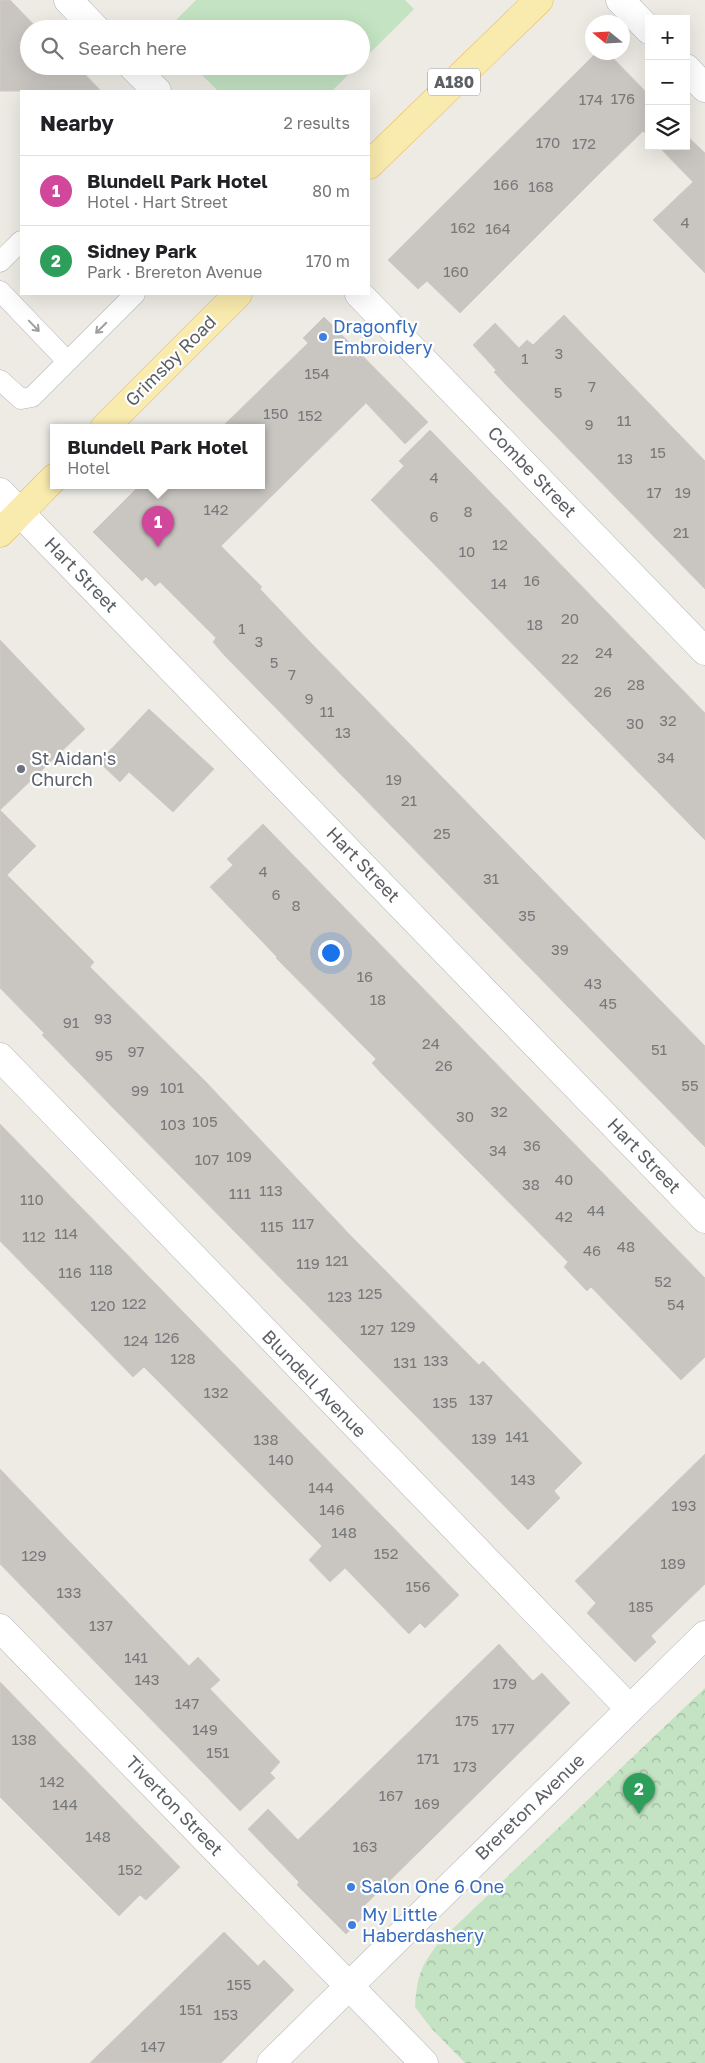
<!DOCTYPE html>
<html lang="en">
<head>
<meta charset="utf-8">
<style>
  :root { --surface:#fff; --page:#f6f6f6; --text:#202124; --muted:#757577; --line:#e0e0e0; --accent:#dd413a }
  body { margin:0; font-family:"Golos Text",sans-serif; background:var(--page); color:var(--text) }
  .controls { position:absolute; right:15px; top:15px; display:grid; overflow:hidden; border-radius:0px; box-shadow:0 5px 20px #0002 }
  .controls button { width:45px; height:45px; display:grid; place-items:center; padding:0; border:0; border-bottom:1px solid var(--line); background:var(--surface); color:var(--text); font:25px sans-serif }
  .compass { position:absolute; left:585px; top:15px; width:45px; height:45px; border-radius:50%; background:var(--surface); box-shadow:0 5px 20px #0002; rotate:288deg }
  .you { position:absolute; left:330px; top:952px; width:18px; height:18px; margin:-12px; border:4px solid #fff; border-radius:50%; background:#1a73e8; box-shadow:0 0 0 8px #1a73e833 }
  .badge { display:grid; place-items:center; width:32px; height:32px; border-radius:50%; background:var(--accent); color:#fff; font-size:16px; font-weight:700 }
  .pin { position:absolute; translate:-50% -41px; filter:drop-shadow(0 1px 2px #0008) }
  .pin::after { content:''; position:absolute; top:26px; width:18px; height:15px; background:inherit; clip-path:polygon(0 0,100% 0,50% 100%) }
  .popup { position:absolute; left:50px; top:424px; width:215px; height:65px; box-sizing:border-box; display:grid; place-content:center; border-radius:0px; background:var(--surface); filter:drop-shadow(0 1px 4px #0005); font-size:16px; white-space:nowrap; color:var(--muted) }
  .popup b { font-size:19px; color:var(--text) }
  .popup::after { content:''; position:absolute; left:50%; top:100%; margin-left:-10px; border:10px solid transparent; border-top-color:var(--surface) }
  .list { margin:0; padding:0; list-style:none }
  h2 { display:flex; justify-content:space-between; align-items:center; height:65px; margin:0; padding:0 20px; font-size:21px }
  h2 small { font-size:16px; font-weight:400; color:var(--muted) }
  .list li { display:grid; grid-template-columns:32px 1fr auto; gap:15px; align-items:center; box-sizing:border-box; height:70px; padding:0 20px; border-top:1px solid var(--line) }
  .list b { display:block; font-size:19px; white-space:nowrap }
  .list p { margin:0; font-size:16px; white-space:nowrap; color:var(--muted) }
  .list em { font-size:16px; font-style:normal; color:var(--muted) }
  .icon { flex:none; width:28px; height:28px; fill:none; stroke:currentColor; stroke-width:2; stroke-linecap:round; stroke-linejoin:round }
  .map { position:relative; flex:none; width:705px; height:2063px; overflow:hidden }
  .search { position:absolute; background:var(--surface); box-shadow:0 5px 20px #0002; left:20px; top:20px; width:350px; height:55px; display:flex; align-items:center; gap:12px; box-sizing:border-box; padding:0 18px; border-radius:28px; color:var(--muted); font-size:19px }
  .panel { position:absolute; background:var(--surface); box-shadow:0 5px 20px #0002; left:20px; top:90px; width:350px; height:205px; border-radius:0px }
  .map>svg:first-child { display:block }
  .green { fill:#c3e3c2 }
  .forest { fill:url(#forest-crowns) }
  .building { fill:#c9c5c0; stroke:#d1ccc2 }
  .lines { fill:none; stroke-linecap:round; stroke-linejoin:round }
  .lane-casing { stroke:#b1b4b8; stroke-width:21 }
  .street-casing { stroke:#b1b4b8; stroke-width:29 }
  .primary-casing { stroke:#e7bd62; stroke-width:29 }
  .lane { stroke:#fff; stroke-width:20 }
  .street { stroke:#fff; stroke-width:28 }
  .primary { stroke:#f9eaad; stroke-width:28 }
  .oneway { stroke:#9d9fa1 }
  .shop-dot { fill:#3f7fe0; stroke:#fff; stroke-width:2 }
  .worship-dot { fill:#6b7280; stroke:#fff; stroke-width:2 }
  .labels { text-anchor:middle; stroke-width:4.5; stroke-linejoin:round; paint-order:stroke }
  .number-label { font-size:15px; fill:#77787a }
  .shield { fill:#fff; stroke:#8d8f92; stroke-width:1 }
  .shield-label { font-size:16px; font-weight:bold; fill:#5c5f63 }
  .shop-label { font-size:18px; fill:#366cbe; stroke:#fff; text-anchor:start }
  .street-label { font-size:18px; fill:#5c5f63; stroke:#fff }
  .worship-label { font-size:18px; fill:#5b616d; stroke:#fff; text-anchor:start }
</style>
</head>
<body>
<div class="map">
<svg width="705" height="2063" viewBox="0 0 705 2063">
  <defs>
    <pattern id="forest-crowns" width="20" height="18" patternUnits="userSpaceOnUse" patternTransform="scale(1.25)"><rect width="20" height="18" fill="#c3e3c2"/><path d="M2 6a3 3 0 1 1 6 0M12 15a3 3 0 1 1 6 0" fill="none" stroke="#a2bba1"/></pattern>
  </defs>
  <rect width="100%" height="100%" fill="#edebe4"/>
  <g class="green">
    <path d="M196,0H405L414,9L361,62V29H167Z"/>
    <path d="M193,66H357L332,91H218Z"/>
  </g>
  <path class="forest" d="M705,1688V2063H465L431,2028L415,2007C417,1975 421,1965 441,1940Z"/>
  <g class="building">
    <path d="M0,0H10L38,29H29V66H77L101,91H0Z"/>
    <path d="M597,52H607L649,95V137L643,131L600,173L460,313L427,281L418,289L388,260Z"/>
    <path d="M686,135L705,153V273L653,220L693,182L658,146H686Z"/>
    <path d="M564,315L705,461V589L508,387L494,372L496,370L473,345L495,323L519,348L527,340L533,345Z"/>
    <path d="M324,317L428,422L405,444L366,403L221,546L262,587L260,589L311,643L705,1046V1147L225,656L213,642L216,638L160,582L155,586L146,577L142,581L93,532L139,486H262V428H221L308,343L303,338Z"/>
    <path d="M430,430L705,713V840L371,500L404,466L399,461Z"/>
    <path d="M0,640L85,729L0,810Z"/>
    <path d="M149,709L214,769L173,812L129,772L120,782L99,762Z"/>
    <path d="M0,810L36,846L7,875L94,962L90,967L206,1082L351,1236L479,1365L483,1361L582,1463L554,1491L560,1498L528,1530L121,1116L42,1035L44,1033L0,988Z"/>
    <path d="M263,824L705,1278V1357L681,1380L591,1287L587,1291L564,1267L568,1262L382,1074L372,1063L376,1059L276,958L277,957L210,887L233,865L227,859Z"/>
    <path d="M0,1124L459,1595L425,1628L420,1623L409,1634L345,1568L330,1582L309,1560L322,1546L144,1367L133,1377L0,1241Z"/>
    <path d="M705,1454V1584L651,1636L656,1642L635,1662L587,1613L596,1603L575,1581Z"/>
    <path d="M0,1469L189,1666L198,1657L220,1680L210,1689L280,1762L270,1773L275,1778L240,1811L0,1564Z"/>
    <path d="M499,1644L533,1681L542,1673L570,1703L362,1908L366,1914L346,1934L297,1885L299,1882L248,1829L268,1809L298,1840Z"/>
    <path d="M0,1682L180,1867L146,1900L140,1895L119,1916L0,1797Z"/>
    <path d="M224,1932L258,1966L264,1960L294,1990L221,2063H90Z"/>
  </g>
  <g class="lines">
    <defs>
      <g id="lane">
        <path d="M0,262L21,241"/>
        <path d="M0,291L67,361"/>
        <path d="M0,380L21,399L32,397L135,294"/>
      </g>
      <g id="street">
        <path d="M68,0L96,29"/>
        <path d="M620,0L649,30"/>
        <path d="M132,66L157,91"/>
        <path d="M686,68L705,88"/>
        <path d="M359,294L705,651"/>
        <path d="M0,492L705,1219"/>
        <path d="M0,1057L630,1709"/>
        <path d="M0,1628L424,2063"/>
        <path d="M271,2063L705,1635"/>
      </g>
      <g id="primary">
        <path d="M369,165L539,0"/>
        <path d="M104,428L238,294"/>
        <path d="M0,533L54,478"/>
      </g>
    </defs>
    <use href="#lane" class="lane-casing"/>
    <use href="#street" class="street-casing"/>
    <use href="#primary" class="primary-casing"/>
    <use href="#lane" class="lane"/>
    <use href="#street" class="street"/>
    <use href="#primary" class="primary"/>
  </g>
  <defs><path id="oneway-shaft" d="M-6 0H5M1.5-3L5.5 0L1.5 3" fill="none" stroke-width="1.6" stroke-linecap="round" stroke-linejoin="round" transform="scale(1.25)"/></defs>
  <g class="oneway">
    <use href="#oneway-shaft" transform="translate(34 326) rotate(46)"/>
    <use href="#oneway-shaft" transform="translate(101 328) rotate(135)"/>
  </g>
  <g class="shop-dot">
    <circle cx="323" cy="337" r="5"/>
    <circle cx="351" cy="1887" r="5"/>
    <circle cx="352" cy="1925" r="5"/>
  </g>
  <circle class="worship-dot" cx="21" cy="769" r="5"/>
  <g class="labels">
    <g class="number-label">
      <text x="623" y="104">176</text>
      <text x="591" y="105">174</text>
      <text x="548" y="148">170</text>
      <text x="584" y="149">172</text>
      <text x="506" y="190">166</text>
      <text x="541" y="192">168</text>
      <text x="685" y="228">4</text>
      <text x="463" y="233">162</text>
      <text x="498" y="234">164</text>
      <text x="456" y="277">160</text>
      <text x="559" y="359">3</text>
      <text x="525" y="364">1</text>
      <text x="317" y="379">154</text>
      <text x="592" y="392">7</text>
      <text x="558" y="398">5</text>
      <text x="276" y="419">150</text>
      <text x="310" y="421">152</text>
      <text x="624" y="426">11</text>
      <text x="589" y="430">9</text>
      <text x="658" y="458">15</text>
      <text x="625" y="464">13</text>
      <text x="434" y="483">4</text>
      <text x="654" y="498">17</text>
      <text x="683" y="498">19</text>
      <text x="216" y="515">142</text>
      <text x="468" y="517">8</text>
      <text x="434" y="522">6</text>
      <text x="681" y="538">21</text>
      <text x="500" y="550">12</text>
      <text x="467" y="557">10</text>
      <text x="532" y="586">16</text>
      <text x="499" y="589">14</text>
      <text x="570" y="624">20</text>
      <text x="535" y="630">18</text>
      <text x="242" y="634">1</text>
      <text x="259" y="647">3</text>
      <text x="604" y="658">24</text>
      <text x="570" y="664">22</text>
      <text x="274" y="668">5</text>
      <text x="292" y="680">7</text>
      <text x="636" y="690">28</text>
      <text x="603" y="697">26</text>
      <text x="309" y="704">9</text>
      <text x="327" y="717">11</text>
      <text x="668" y="726">32</text>
      <text x="635" y="729">30</text>
      <text x="343" y="738">13</text>
      <text x="666" y="763">34</text>
      <text x="394" y="785">19</text>
      <text x="409" y="806">21</text>
      <text x="442" y="839">25</text>
      <text x="263" y="877">4</text>
      <text x="491" y="884">31</text>
      <text x="276" y="900">6</text>
      <text x="296" y="911">8</text>
      <text x="527" y="921">35</text>
      <text x="560" y="955">39</text>
      <text x="365" y="982">16</text>
      <text x="593" y="989">43</text>
      <text x="378" y="1005">18</text>
      <text x="608" y="1009">45</text>
      <text x="103" y="1024">93</text>
      <text x="71" y="1028">91</text>
      <text x="431" y="1049">24</text>
      <text x="659" y="1055">51</text>
      <text x="136" y="1057">97</text>
      <text x="104" y="1061">95</text>
      <text x="444" y="1071">26</text>
      <text x="690" y="1091">55</text>
      <text x="172" y="1093">101</text>
      <text x="140" y="1096">99</text>
      <text x="499" y="1117">32</text>
      <text x="465" y="1122">30</text>
      <text x="205" y="1127">105</text>
      <text x="173" y="1130">103</text>
      <text x="532" y="1151">36</text>
      <text x="498" y="1156">34</text>
      <text x="239" y="1162">109</text>
      <text x="207" y="1165">107</text>
      <text x="564" y="1185">40</text>
      <text x="531" y="1190">38</text>
      <text x="271" y="1196">113</text>
      <text x="240" y="1199">111</text>
      <text x="32" y="1205">110</text>
      <text x="596" y="1216">44</text>
      <text x="564" y="1222">42</text>
      <text x="303" y="1229">117</text>
      <text x="272" y="1232">115</text>
      <text x="66" y="1239">114</text>
      <text x="34" y="1242">112</text>
      <text x="626" y="1252">48</text>
      <text x="592" y="1256">46</text>
      <text x="337" y="1266">121</text>
      <text x="308" y="1269">119</text>
      <text x="101" y="1275">118</text>
      <text x="70" y="1278">116</text>
      <text x="663" y="1287">52</text>
      <text x="370" y="1299">125</text>
      <text x="340" y="1302">123</text>
      <text x="134" y="1309">122</text>
      <text x="676" y="1310">54</text>
      <text x="103" y="1311">120</text>
      <text x="403" y="1332">129</text>
      <text x="372" y="1335">127</text>
      <text x="167" y="1343">126</text>
      <text x="136" y="1346">124</text>
      <text x="183" y="1364">128</text>
      <text x="436" y="1366">133</text>
      <text x="405" y="1368">131</text>
      <text x="216" y="1398">132</text>
      <text x="481" y="1405">137</text>
      <text x="445" y="1408">135</text>
      <text x="517" y="1442">141</text>
      <text x="484" y="1444">139</text>
      <text x="266" y="1445">138</text>
      <text x="281" y="1465">140</text>
      <text x="523" y="1485">143</text>
      <text x="321" y="1493">144</text>
      <text x="684" y="1511">193</text>
      <text x="332" y="1515">146</text>
      <text x="344" y="1538">148</text>
      <text x="386" y="1559">152</text>
      <text x="34" y="1561">129</text>
      <text x="673" y="1569">189</text>
      <text x="418" y="1592">156</text>
      <text x="69" y="1598">133</text>
      <text x="641" y="1612">185</text>
      <text x="101" y="1631">137</text>
      <text x="136" y="1663">141</text>
      <text x="147" y="1685">143</text>
      <text x="505" y="1689">179</text>
      <text x="187" y="1709">147</text>
      <text x="467" y="1726">175</text>
      <text x="503" y="1734">177</text>
      <text x="205" y="1735">149</text>
      <text x="24" y="1745">138</text>
      <text x="218" y="1758">151</text>
      <text x="428" y="1764">171</text>
      <text x="465" y="1772">173</text>
      <text x="52" y="1787">142</text>
      <text x="391" y="1801">167</text>
      <text x="427" y="1809">169</text>
      <text x="65" y="1810">144</text>
      <text x="98" y="1842">148</text>
      <text x="365" y="1852">163</text>
      <text x="130" y="1875">152</text>
      <text x="239" y="1990">155</text>
      <text x="191" y="2015">151</text>
      <text x="226" y="2020">153</text>
      <text x="153" y="2052">147</text>
    </g>
    <rect class="shield" x="428" y="68.5" width="52" height="27" rx="4"/>
    <g class="shield-label">
      <text x="454" y="88">A180</text>
    </g>
    <g class="shop-label">
      <text x="333" y="333">Dragonfly<tspan x="333" dy="21">Embroidery</tspan></text>
      <text x="361" y="1893">Salon One 6 One</text>
      <text x="362" y="1921">My Little<tspan x="362" dy="21">Haberdashery</tspan></text>
    </g>
    <g class="street-label">
      <text transform="translate(171 361) rotate(-45)" y="6">Grimsby Road</text>
      <text transform="translate(532 472) rotate(46)" y="6">Combe Street</text>
      <text transform="translate(81 575) rotate(46)" y="6">Hart Street</text>
      <text transform="translate(363 865) rotate(46)" y="6">Hart Street</text>
      <text transform="translate(644 1156) rotate(46)" y="6">Hart Street</text>
      <text transform="translate(314 1384) rotate(46)" y="6">Blundell Avenue</text>
      <text transform="translate(174 1806) rotate(46)" y="6">Tiverton Street</text>
      <text transform="translate(530 1807) rotate(-44)" y="6">Brereton Avenue</text>
    </g>
    <g class="worship-label">
      <text x="31" y="765">St Aidan's<tspan x="31" dy="21">Church</tspan></text>
    </g>
  </g>
</svg>
<div class="controls">
<button>+</button>
<button>−</button>
<button><svg class="icon" aria-label="layers" viewBox="0 0 24 24"><path d="M12 4l9 5-9 5-9-5zM3 14l9 5 9-5"/></svg></button>
</div>
<svg class="compass" viewBox="-18 -18 36 36"><path d="M0-13l5 13h-10z" fill="#e53935"/><path d="M0 13l5-13h-10z" fill="#757577"/></svg>
<div class="you"></div>
<div class="pin badge" style="left:158px;top:547px;background:#d1479c">1</div>
<div class="popup"><b>Blundell Park Hotel</b>Hotel</div>
<div class="pin badge" style="left:639px;top:1814px;background:#2e9e5b">2</div>
<div class="search"><svg class="icon" aria-label="search" viewBox="0 0 24 24"><circle cx="10" cy="10" r="6"/><path d="M15 15l6 6"/></svg>Search here</div>
<section class="panel">
<h2>Nearby<small>2 results</small></h2>
<ul class="list">
<li><span class="badge" style="background:#d1479c">1</span><div><b>Blundell Park Hotel</b><p>Hotel · Hart Street</p></div><em>80 m</em></li>
<li><span class="badge" style="background:#2e9e5b">2</span><div><b>Sidney Park</b><p>Park · Brereton Avenue</p></div><em>170 m</em></li>
</ul>
</section>
</div>
</body>
</html>
